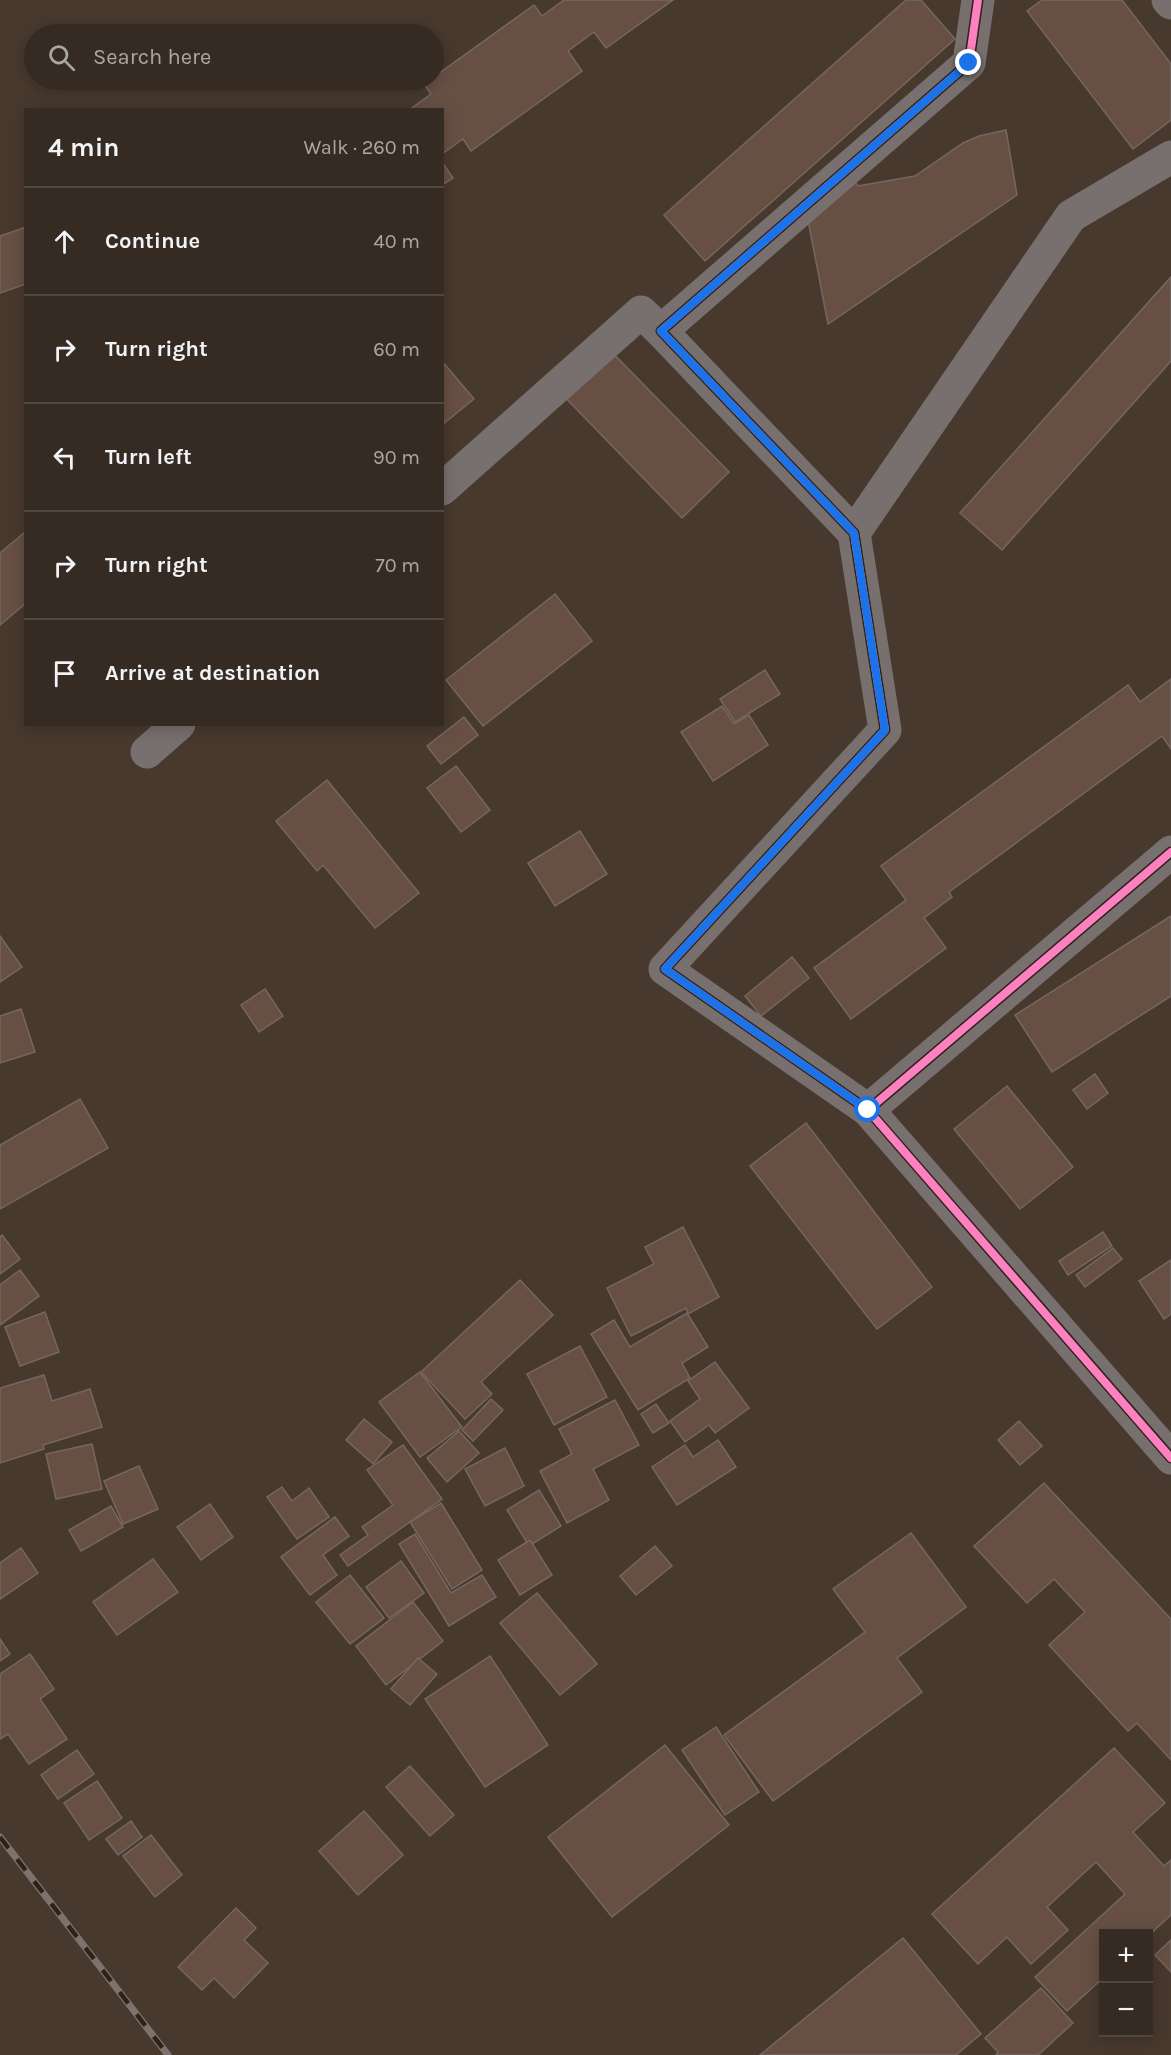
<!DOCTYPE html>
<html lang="en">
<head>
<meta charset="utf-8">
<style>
  :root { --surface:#362b22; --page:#41372f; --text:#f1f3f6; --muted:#aaa7a5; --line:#504740 }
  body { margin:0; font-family:Karla,sans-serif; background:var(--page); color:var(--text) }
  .controls { position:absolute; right:18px; bottom:18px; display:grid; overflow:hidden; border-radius:0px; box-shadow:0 3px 15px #0003 }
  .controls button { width:54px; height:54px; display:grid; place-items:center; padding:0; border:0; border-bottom:2px solid var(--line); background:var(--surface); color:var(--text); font:30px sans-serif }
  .stop { position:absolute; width:18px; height:18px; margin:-14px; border:4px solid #1a73e8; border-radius:50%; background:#fff }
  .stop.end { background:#1a73e8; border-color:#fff; box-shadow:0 2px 6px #0008 }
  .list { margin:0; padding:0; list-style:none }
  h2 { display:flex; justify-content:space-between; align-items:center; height:78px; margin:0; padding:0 24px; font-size:26px }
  h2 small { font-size:20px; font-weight:400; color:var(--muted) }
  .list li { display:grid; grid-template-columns:39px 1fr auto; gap:18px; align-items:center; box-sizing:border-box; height:108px; padding:0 24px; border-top:2px solid var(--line) }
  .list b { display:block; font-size:22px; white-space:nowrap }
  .list em { font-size:20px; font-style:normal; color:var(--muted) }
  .icon { flex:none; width:33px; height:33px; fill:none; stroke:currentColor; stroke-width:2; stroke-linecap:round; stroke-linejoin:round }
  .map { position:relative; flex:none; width:1171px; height:2055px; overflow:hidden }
  .search { position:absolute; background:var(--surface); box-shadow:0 3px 15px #0003; left:24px; top:24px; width:420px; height:66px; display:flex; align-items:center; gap:15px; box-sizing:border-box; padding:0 21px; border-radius:33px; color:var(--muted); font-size:22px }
  .panel { position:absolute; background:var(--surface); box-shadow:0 3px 15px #0003; left:24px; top:108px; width:420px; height:618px; border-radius:0px }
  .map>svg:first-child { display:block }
  .building { fill:#674f44; stroke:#756760; stroke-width:1.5 }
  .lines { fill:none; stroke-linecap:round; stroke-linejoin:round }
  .street { stroke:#78706f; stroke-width:33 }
  .rail-casing { stroke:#7d736e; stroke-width:7 }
  .rail { stroke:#2f2319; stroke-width:4.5; stroke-dasharray:14; stroke-linecap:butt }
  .cycleway-casing { stroke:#2f2319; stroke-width:11 }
  .cycleway { stroke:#ff80c0; stroke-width:8 }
  .route { stroke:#1a73e8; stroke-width:8 }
</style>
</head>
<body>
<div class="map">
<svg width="1171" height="2055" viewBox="0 0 1171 2055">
  <rect width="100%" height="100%" fill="#48392e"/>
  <g class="building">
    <path d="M564,0H673L606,48L594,32L568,51L582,71L471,151L463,139L442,154V110H409L431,94L424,84L434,80V77L534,5L542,16Z"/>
    <path d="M906,0H921L955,39L705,261L664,215Z"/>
    <path d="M1042,0H1122L1171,64V120L1133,149L1027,11Z"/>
    <path d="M1006,130L1017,195L828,324L802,189L842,162L858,186L915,176L963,143L979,136Z"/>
    <path d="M442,162L453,178L442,185Z"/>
    <path d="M26,227V284L0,293V236Z"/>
    <path d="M1171,277V361L1002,550L960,513Z"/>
    <path d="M602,342L729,472L682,518L555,387Z"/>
    <path d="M442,361L474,399L442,425Z"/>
    <path d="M26,531V603L0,625V553Z"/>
    <path d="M555,594L592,641L483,726L446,680Z"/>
    <path d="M765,670L780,694L735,722L720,699Z"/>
    <path d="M1171,679V749L1162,736L949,892L952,897L924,918L946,948L851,1019L814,968L906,900L881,866L1128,685L1140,702Z"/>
    <path d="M722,706L734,724L749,715L768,745L713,781L681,732Z"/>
    <path d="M464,717L478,735L441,764L427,746Z"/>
    <path d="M456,766L490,810L461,832L427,788Z"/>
    <path d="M327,780L419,893L375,928L323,865L317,871L276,821Z"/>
    <path d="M580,831L607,874L555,906L528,863Z"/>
    <path d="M1171,916V996L1052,1072L1015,1015Z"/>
    <path d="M0,936L22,967L0,982Z"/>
    <path d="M792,957L809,978L761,1016L745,996Z"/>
    <path d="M265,989L283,1016L259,1032L241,1005Z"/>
    <path d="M21,1009L35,1052L0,1063V1016Z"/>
    <path d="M1095,1074L1108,1093L1087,1109L1073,1090Z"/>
    <path d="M1007,1086L1073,1167L1020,1209L954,1129Z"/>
    <path d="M80,1099L108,1148L0,1209V1145Z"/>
    <path d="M806,1123L932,1287L877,1329L750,1166Z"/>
    <path d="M683,1227L719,1297L688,1314L686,1308L631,1336L607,1288L654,1264L645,1247Z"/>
    <path d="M1103,1232L1112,1246L1068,1275L1059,1261Z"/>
    <path d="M2,1235L20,1259L0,1274V1237Z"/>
    <path d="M1113,1248L1122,1259L1085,1287L1076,1275Z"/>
    <path d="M1171,1260V1314L1164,1319L1139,1281Z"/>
    <path d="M20,1270L39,1296L0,1325V1285Z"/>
    <path d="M520,1280L553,1315L481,1382L492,1394L465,1419L421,1372Z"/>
    <path d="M45,1312L59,1352L20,1366L5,1327Z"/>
    <path d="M687,1313L708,1347L682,1363L690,1378L638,1410L591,1334L614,1320L630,1347Z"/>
    <path d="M580,1346L607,1397L554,1425L527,1374Z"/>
    <path d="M715,1362L749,1408L715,1433L709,1425L685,1442L670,1421L700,1399L688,1381Z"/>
    <path d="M420,1372L462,1427L420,1457L379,1402Z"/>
    <path d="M44,1375L52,1401L90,1389L102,1427L43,1445L44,1449L0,1463V1388Z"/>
    <path d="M491,1399L503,1410L473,1441L462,1430Z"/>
    <path d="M615,1400L639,1445L593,1469L609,1500L567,1523L540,1471L572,1454L559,1429Z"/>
    <path d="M656,1404L669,1423L653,1433L641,1414Z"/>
    <path d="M364,1419L392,1442L373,1464L346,1440Z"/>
    <path d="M1019,1421L1042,1446L1020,1465L998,1440Z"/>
    <path d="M459,1431L479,1453L447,1482L427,1458Z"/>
    <path d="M718,1440L736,1467L677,1505L652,1467L685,1445L693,1457Z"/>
    <path d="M92,1444L102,1489L56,1499L46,1454Z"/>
    <path d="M403,1445L442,1499L348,1566L340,1555L368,1535L362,1527L393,1505L367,1470Z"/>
    <path d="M505,1448L524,1486L485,1506L465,1469Z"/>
    <path d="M139,1466L158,1509L123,1524L104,1481Z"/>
    <path d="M1044,1483L1171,1619V1760L1137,1723L1128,1731L1049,1645L1085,1612L1054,1579L1027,1603L974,1546Z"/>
    <path d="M282,1487L292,1501L309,1488L329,1517L297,1539L267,1497Z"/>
    <path d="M539,1490L561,1526L529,1546L507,1510Z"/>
    <path d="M441,1503L482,1570L452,1589L410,1522Z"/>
    <path d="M210,1504L233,1537L201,1560L177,1527Z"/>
    <path d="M111,1506L123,1527L81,1551L69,1530Z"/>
    <path d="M335,1517L349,1536L323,1555L337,1575L310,1595L281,1557Z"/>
    <path d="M911,1533L966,1607L897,1658L922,1692L773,1801L724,1735L865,1632L833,1589Z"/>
    <path d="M415,1534L451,1593L482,1575L496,1597L449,1626L399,1544Z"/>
    <path d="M530,1540L552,1575L520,1595L498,1560Z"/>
    <path d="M655,1546L672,1566L636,1595L620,1576Z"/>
    <path d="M21,1548L38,1573L0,1599V1563Z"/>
    <path d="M153,1559L178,1592L117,1635L93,1602Z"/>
    <path d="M401,1561L424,1593L389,1618L366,1587Z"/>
    <path d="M350,1575L384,1618L350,1644L316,1602Z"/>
    <path d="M537,1593L597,1664L560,1695L500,1623Z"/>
    <path d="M413,1602L443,1641L386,1685L356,1646Z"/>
    <path d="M0,1639L10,1654L0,1661Z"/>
    <path d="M30,1654L54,1689L40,1699L67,1739L29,1764L8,1734L0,1739V1674Z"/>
    <path d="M490,1656L548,1745L485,1787L425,1699Z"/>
    <path d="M418,1658L437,1674L410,1705L391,1689Z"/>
    <path d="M716,1727L759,1792L725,1815L682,1750Z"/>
    <path d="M665,1745L729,1825L612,1917L548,1837Z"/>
    <path d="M1114,1748L1165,1803L1133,1832L1164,1866L1171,1860V1915L1148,1936V1934H1104V1977L1067,2011L1035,1977L1125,1894L1096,1862L1047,1907L1068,1930L1031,1964L1007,1937L978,1964L932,1914Z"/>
    <path d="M77,1750L94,1774L58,1799L41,1775Z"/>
    <path d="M410,1766L454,1815L430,1836L386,1787Z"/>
    <path d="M97,1781L122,1818L89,1840L64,1803Z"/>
    <path d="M364,1811L403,1855L358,1895L319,1851Z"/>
    <path d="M131,1821L142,1837L118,1855L106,1839Z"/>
    <path d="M151,1835L182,1875L155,1897L123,1856Z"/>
    <path d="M236,1908L256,1928L244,1940L268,1963L234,1998L214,1978L202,1990L178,1967Z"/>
    <path d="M903,1938L981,2034L956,2055H760Z"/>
    <path d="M1171,1940V1972L1155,1955Z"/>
    <path d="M1041,1988L1073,2023L1038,2055H996L998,2052L985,2038Z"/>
  </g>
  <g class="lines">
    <g class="street">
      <path d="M1168,0L1171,3"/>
      <path d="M442,489L641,312L661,331"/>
      <path d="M854,533L1071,216L1171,157"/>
      <path d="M147,752L179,724"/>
      <path d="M1171,852L868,1110L1171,1458"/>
      <path d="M868,1110L665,969L885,730L854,533L661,331L969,63L978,0"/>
    </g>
    <defs>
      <path id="rail" d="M0,1837L168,2055"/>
    </defs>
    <use href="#rail" class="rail-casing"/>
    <use href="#rail" class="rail"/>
    <defs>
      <g id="cycleway">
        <path d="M1171,852L868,1110L1171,1458"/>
        <path d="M868,1110L665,969L885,730L854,533L661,331L969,63L978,0"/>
      </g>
    </defs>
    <use href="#cycleway" class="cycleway-casing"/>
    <use href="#cycleway" class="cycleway"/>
  </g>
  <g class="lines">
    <path class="route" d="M868,1110L665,969L885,730L854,533L661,331L969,63"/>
  </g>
</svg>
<div class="controls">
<button>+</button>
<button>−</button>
</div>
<div class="stop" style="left:868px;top:1110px"></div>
<div class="stop end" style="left:969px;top:63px"></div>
<div class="search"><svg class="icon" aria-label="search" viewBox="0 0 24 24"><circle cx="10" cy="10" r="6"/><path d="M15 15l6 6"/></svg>Search here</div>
<section class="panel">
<h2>4 min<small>Walk · 260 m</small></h2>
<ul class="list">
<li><svg class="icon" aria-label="ahead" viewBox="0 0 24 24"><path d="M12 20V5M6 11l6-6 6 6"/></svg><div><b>Continue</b></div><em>40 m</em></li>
<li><svg class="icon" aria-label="right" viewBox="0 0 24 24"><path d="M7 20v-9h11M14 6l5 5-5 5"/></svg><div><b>Turn right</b></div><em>60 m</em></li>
<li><svg class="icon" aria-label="left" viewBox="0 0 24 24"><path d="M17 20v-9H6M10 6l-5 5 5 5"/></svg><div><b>Turn left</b></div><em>90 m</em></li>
<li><svg class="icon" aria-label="right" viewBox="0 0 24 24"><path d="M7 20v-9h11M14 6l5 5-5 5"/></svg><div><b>Turn right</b></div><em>70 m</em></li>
<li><svg class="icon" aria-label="arrive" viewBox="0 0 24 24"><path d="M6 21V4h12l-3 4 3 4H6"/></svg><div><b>Arrive at destination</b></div></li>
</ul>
</section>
</div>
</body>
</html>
